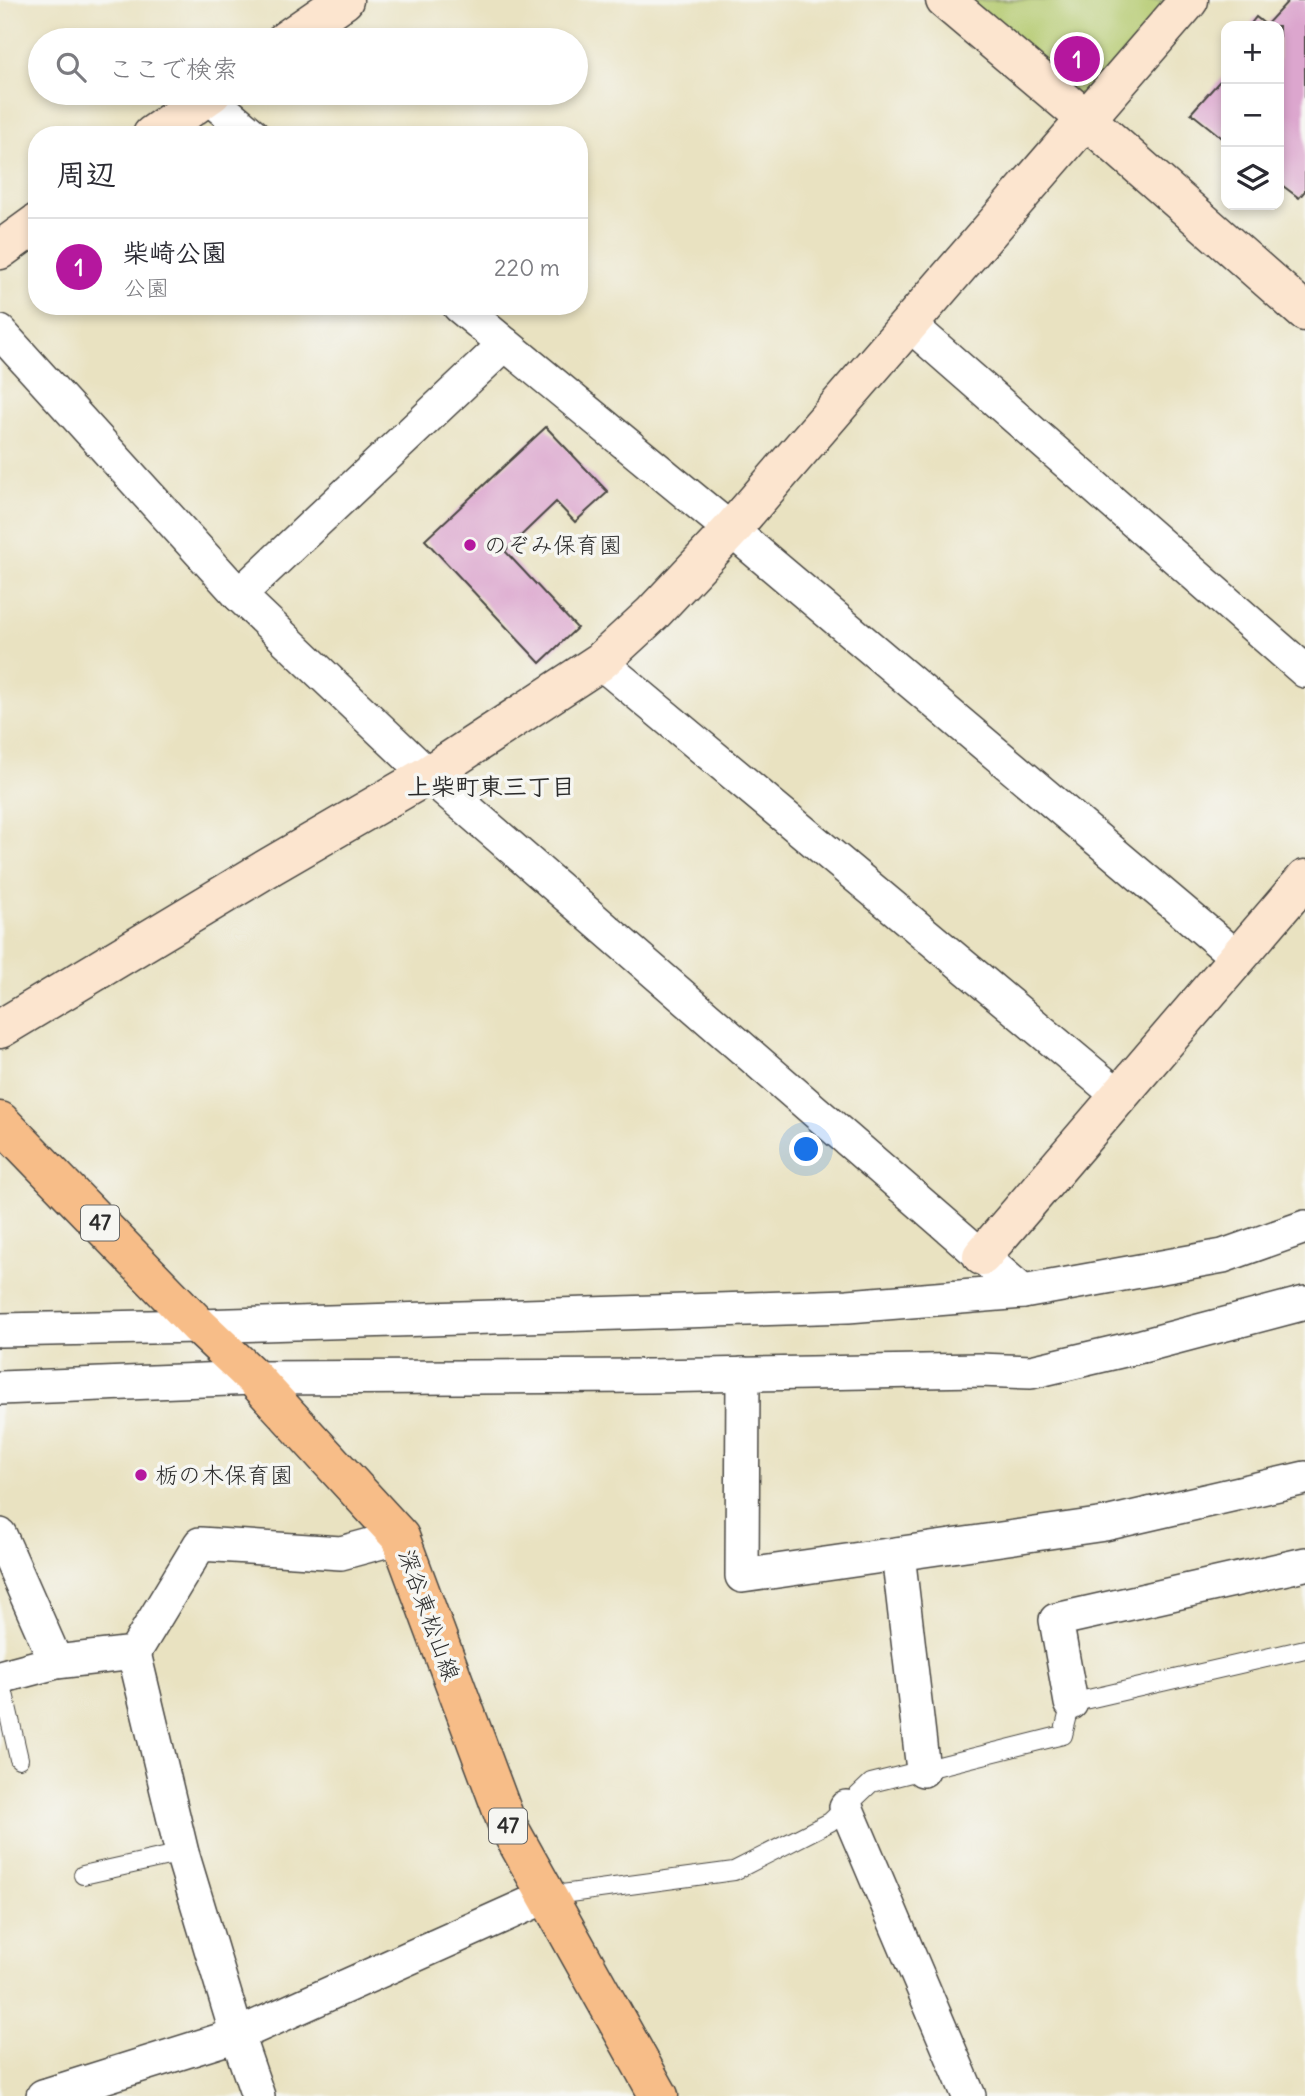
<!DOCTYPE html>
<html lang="ja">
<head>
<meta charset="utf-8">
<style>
  :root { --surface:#fff; --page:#f2f2f3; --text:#2b2b33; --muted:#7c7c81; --line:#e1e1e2; --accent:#b5179e }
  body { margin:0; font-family:Delius,"Klee One",sans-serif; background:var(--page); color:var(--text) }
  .controls { position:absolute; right:21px; top:21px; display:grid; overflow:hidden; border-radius:14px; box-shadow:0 4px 10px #0003 }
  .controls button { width:63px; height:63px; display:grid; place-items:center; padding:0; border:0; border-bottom:2px solid var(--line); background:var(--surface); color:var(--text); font:35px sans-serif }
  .you { position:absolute; left:807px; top:1150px; width:24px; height:24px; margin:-18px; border:5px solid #fff; border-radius:50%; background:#1a73e8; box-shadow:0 0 0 10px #1a73e833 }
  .badge { display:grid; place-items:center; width:46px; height:46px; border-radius:50%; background:var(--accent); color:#fff; font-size:23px; font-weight:700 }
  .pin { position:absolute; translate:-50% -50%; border:4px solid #fff; box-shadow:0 2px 7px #0006 }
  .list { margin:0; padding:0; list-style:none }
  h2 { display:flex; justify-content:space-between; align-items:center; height:91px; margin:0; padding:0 28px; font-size:30px }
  h2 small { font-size:23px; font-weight:400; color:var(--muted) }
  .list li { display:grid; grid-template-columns:46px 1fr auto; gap:21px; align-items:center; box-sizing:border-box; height:98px; padding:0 28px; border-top:2px solid var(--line) }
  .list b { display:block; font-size:26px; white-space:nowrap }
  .list p { margin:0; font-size:23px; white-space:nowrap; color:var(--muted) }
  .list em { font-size:23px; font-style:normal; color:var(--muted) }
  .icon { flex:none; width:38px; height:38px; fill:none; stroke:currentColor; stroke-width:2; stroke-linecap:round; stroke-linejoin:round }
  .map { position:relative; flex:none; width:1305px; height:2096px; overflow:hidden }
  .search { position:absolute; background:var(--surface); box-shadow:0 4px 10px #0003; left:28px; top:28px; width:560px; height:77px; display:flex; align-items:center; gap:18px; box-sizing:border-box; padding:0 24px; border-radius:38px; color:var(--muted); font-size:26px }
  .panel { position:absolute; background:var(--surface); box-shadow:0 4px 10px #0003; left:28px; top:126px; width:560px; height:189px; border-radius:28px }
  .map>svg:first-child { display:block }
  .green { fill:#b3c96d; stroke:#6f7a4c; stroke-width:2 }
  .building { fill:#dca6ce }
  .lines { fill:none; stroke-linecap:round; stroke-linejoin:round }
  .lane-casing { stroke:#484642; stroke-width:20 }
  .street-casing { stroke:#484642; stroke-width:36 }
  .secondary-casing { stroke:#484642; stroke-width:41 }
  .primary-casing { stroke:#484642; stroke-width:41 }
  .lane { stroke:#fff; stroke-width:18 }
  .street { stroke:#fff; stroke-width:33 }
  .secondary { stroke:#fce5cf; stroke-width:38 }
  .primary { stroke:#f7bd88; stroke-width:38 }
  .poi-dot { fill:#b5179e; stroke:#f6f6f2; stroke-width:2.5 }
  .labels { text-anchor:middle; stroke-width:7; stroke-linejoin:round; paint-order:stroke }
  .shield { fill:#f6f6f2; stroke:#686867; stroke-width:2 }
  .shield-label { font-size:21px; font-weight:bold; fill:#2b2b2b }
  .poi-label { font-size:23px; fill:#2b2b2b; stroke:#f6f6f2; text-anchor:start }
  .street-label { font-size:23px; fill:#2b2b2b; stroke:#f6f6f2 }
  .neighbourhood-label { font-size:24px; font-weight:bold; fill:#2b2b2b; stroke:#f6f6f2 }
</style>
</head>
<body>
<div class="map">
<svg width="1305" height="2096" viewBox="0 0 1305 2096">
  <rect width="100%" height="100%" fill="#f6f6f2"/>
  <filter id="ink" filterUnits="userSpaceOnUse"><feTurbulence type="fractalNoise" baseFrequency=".0143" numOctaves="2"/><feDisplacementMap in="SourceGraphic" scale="14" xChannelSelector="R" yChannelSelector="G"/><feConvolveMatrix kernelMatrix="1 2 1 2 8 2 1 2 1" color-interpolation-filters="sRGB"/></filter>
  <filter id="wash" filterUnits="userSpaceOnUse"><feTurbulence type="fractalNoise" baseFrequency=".00686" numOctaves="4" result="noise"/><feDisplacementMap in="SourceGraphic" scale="28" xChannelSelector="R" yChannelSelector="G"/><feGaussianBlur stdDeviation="1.57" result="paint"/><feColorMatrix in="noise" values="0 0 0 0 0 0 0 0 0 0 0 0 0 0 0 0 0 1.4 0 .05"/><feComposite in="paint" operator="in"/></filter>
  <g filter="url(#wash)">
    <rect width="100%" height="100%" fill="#e9e2c1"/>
    <path class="green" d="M948,0H1189L1086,119Z"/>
    <g id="blocks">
      <g class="building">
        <path d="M1289,0H1305V191L1299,198L1279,183V26H1249L1256,17L1266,25Z"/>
        <path d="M1226,74V141L1191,113Z"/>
        <path d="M546,427L608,492L575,522L556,502L505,551L577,628L540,663L425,540Z"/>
      </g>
    </g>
  </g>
  <g filter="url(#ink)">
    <use href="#blocks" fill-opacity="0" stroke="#484642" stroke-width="2"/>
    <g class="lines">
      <defs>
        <g id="lane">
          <path d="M0,1676L19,1759"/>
          <path d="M83,1875L182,1853"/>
          <path d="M547,1896L734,1871L830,1822L871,1783L1063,1735L1071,1703L1305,1649"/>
        </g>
        <g id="street">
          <path d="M207,96L253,135"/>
          <path d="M459,306L731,530L1238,958"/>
          <path d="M909,324L1305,671"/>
          <path d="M0,332L239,595L428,775L1023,1292"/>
          <path d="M239,595L505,344"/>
          <path d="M600,662L1119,1096"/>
          <path d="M0,1330L199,1326L848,1306L1023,1292L1223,1256L1305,1227"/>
          <path d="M743,1374L742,1576L1105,1524L1305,1478"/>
          <path d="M0,1388L254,1378L651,1376L979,1370L1031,1372L1142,1346L1305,1303"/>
          <path d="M0,1535L56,1662"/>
          <path d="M898,1554L923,1770"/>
          <path d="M134,1653L182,1853L237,2035L258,2096"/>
          <path d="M0,1677L56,1662L134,1653L200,1544L341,1553L400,1537"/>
          <path d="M1071,1703L1056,1620L1305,1564"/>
          <path d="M846,1807L969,2096"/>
          <path d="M43,2096L237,2035L547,1896"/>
        </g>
        <g id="secondary">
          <path d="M945,0L1086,119L1305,312"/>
          <path d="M286,40L344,0"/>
          <path d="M152,135L212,93"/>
          <path d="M0,250L37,223"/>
          <path d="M0,1029L271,866L428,775L600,662L652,614L731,530L1189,0"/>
          <path d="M982,1256L1305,879"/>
        </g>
        <path id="primary" d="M0,1121L199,1326L254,1378L400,1537L507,1824L659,2096"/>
      </defs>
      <use href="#lane" class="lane-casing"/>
      <use href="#street" class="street-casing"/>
      <use href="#secondary" class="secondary-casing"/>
      <use href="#primary" class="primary-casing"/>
      <use href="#lane" class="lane"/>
      <use href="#street" class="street"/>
      <use href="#secondary" class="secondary"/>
      <use href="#primary" class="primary"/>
    </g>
  </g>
  <g class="poi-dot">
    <circle cx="470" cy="545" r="7"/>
    <circle cx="141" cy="1475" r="7"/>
  </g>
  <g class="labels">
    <g class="shield">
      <rect x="81" y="1205.5" width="38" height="35" rx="5"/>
      <rect x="489" y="1808.5" width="38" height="35" rx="5"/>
    </g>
    <g class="shield-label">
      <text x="100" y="1230">47</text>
      <text x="508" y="1833">47</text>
    </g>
    <g class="poi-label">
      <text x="484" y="553">のぞみ保育園</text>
      <text x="155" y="1483">栃の木保育園</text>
    </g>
    <g class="street-label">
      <text transform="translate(429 1615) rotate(70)" y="8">深谷東松山線</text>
    </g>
    <g class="neighbourhood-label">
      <text x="491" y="795">上柴町東三丁目</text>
    </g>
  </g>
</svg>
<div class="controls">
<button>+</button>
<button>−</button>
<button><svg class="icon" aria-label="layers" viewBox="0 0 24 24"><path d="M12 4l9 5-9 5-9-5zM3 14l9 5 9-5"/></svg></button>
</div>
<div class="you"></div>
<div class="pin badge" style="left:1077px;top:59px">1</div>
<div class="search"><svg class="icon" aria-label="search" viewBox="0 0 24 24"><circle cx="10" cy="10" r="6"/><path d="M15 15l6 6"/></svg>ここで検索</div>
<section class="panel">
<h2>周辺<small></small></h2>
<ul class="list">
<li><span class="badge">1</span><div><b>柴崎公園</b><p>公園</p></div><em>220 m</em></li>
</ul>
</section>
</div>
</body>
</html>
